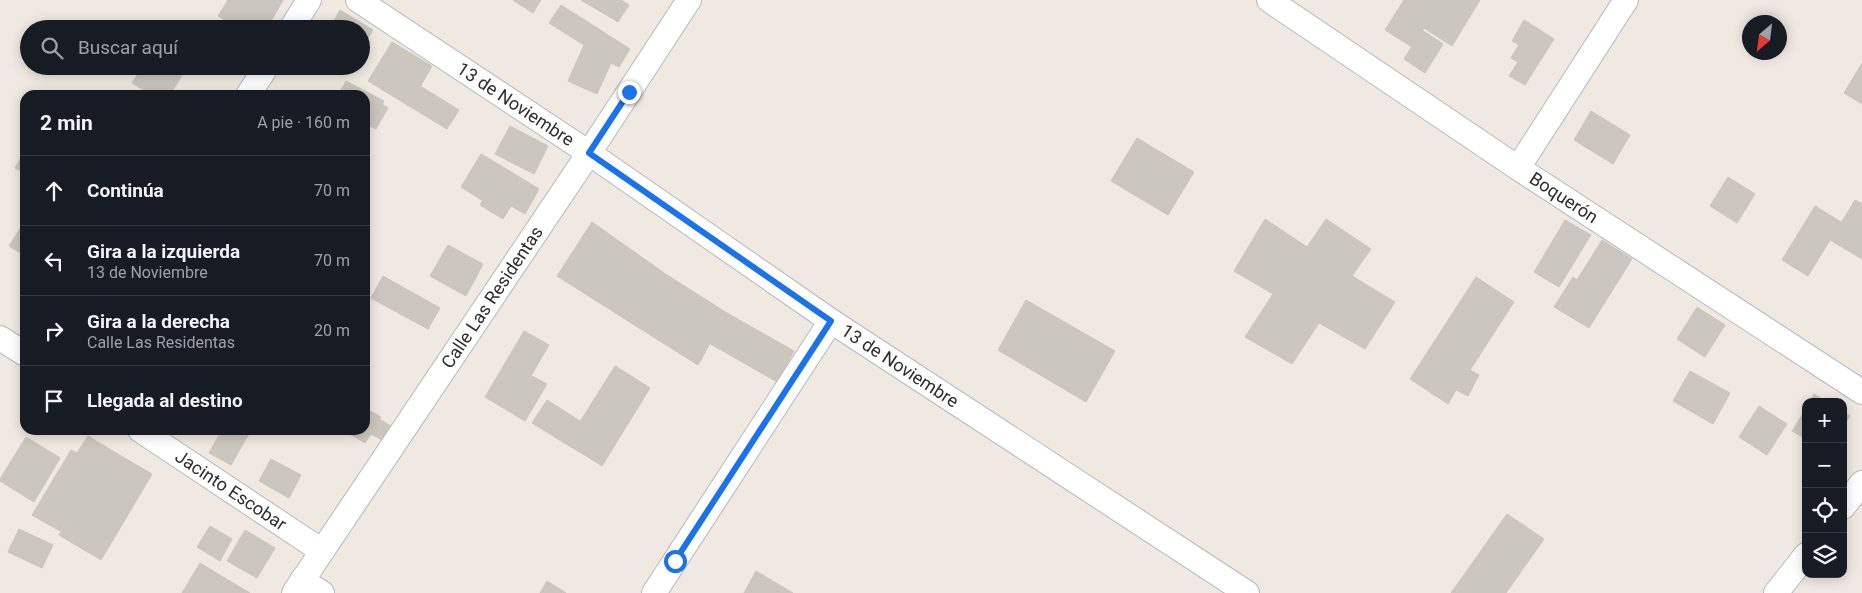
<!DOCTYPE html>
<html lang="es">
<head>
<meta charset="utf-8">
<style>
  :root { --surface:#171b24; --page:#20242c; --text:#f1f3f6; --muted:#9ea1a6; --line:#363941 }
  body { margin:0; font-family:Roboto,sans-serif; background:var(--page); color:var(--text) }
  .controls { position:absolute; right:15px; bottom:15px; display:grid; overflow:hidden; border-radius:10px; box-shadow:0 2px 12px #0003 }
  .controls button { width:45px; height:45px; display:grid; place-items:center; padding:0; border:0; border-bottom:1px solid var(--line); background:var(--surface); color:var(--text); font:25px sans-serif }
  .compass { position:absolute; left:1742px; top:15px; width:45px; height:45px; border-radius:50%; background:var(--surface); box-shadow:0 2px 12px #0003; rotate:208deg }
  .stop { position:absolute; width:15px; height:15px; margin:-11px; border:4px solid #1a73e8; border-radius:50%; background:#fff }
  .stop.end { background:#1a73e8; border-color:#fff; box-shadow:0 1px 5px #0008 }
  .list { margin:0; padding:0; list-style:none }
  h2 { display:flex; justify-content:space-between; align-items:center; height:65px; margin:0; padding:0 20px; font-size:21px }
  h2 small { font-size:16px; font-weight:400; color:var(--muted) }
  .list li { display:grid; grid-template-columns:32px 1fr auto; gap:15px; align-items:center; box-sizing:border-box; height:70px; padding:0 20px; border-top:1px solid var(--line) }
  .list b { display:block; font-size:19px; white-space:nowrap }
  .list p { margin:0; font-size:16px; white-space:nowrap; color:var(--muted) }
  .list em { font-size:16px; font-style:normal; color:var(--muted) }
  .icon { flex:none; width:28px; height:28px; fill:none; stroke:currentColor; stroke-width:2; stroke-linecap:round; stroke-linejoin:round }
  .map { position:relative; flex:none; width:1862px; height:593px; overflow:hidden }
  .search { position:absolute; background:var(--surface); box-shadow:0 2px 12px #0003; left:20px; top:20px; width:350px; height:55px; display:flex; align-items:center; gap:12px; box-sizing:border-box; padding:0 18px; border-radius:28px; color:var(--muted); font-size:19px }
  .panel { position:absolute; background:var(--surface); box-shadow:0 2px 12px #0003; left:20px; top:90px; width:350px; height:345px; border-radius:15px }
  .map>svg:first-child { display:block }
  .building { fill:#cbc7bf; stroke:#cbc5ba }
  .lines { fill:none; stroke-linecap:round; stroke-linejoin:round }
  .street-casing { stroke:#b4b7c1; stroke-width:26 }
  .street { stroke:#fff; stroke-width:24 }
  .route { stroke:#1a73e8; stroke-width:6 }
  .labels { text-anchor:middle; stroke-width:4; stroke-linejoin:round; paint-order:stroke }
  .street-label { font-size:18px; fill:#2e2e2e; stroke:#fff }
</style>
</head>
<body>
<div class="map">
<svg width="1862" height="593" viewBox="0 0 1862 593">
  <rect width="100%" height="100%" fill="#efe9e1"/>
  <g class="building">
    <path d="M228,0H260L277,11L266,29H239L218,16Z"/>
    <path d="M260,0H283L277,11Z"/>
    <path d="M513,0H541L533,13Z"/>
    <path d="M581,0H621L629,5L618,22Z"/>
    <path d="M1404,0H1441L1412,47L1385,30Z"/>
    <path d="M1441,0H1480L1452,46L1424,28Z"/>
    <path d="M561,5L630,49L619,67L611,63L597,94L568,81L584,45L549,23Z"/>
    <path d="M340,10L373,30L361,50V29L330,28Z"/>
    <path d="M1524,20L1554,39L1525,85L1509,76L1518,62L1511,58L1519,45L1512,41Z"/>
    <path d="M1422,30L1443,44L1425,73L1404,59Z"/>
    <path d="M392,42L432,66L409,106L368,81Z"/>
    <path d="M1862,63V104L1844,93Z"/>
    <path d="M143,66H186L187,67L170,95H152L132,83Z"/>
    <path d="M346,81L384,101L370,126L365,123V95H338Z"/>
    <path d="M420,86L459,110L447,129L409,106Z"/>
    <path d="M382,104L388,108L376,129L370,126Z"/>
    <path d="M1591,111L1630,135L1613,164L1574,140Z"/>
    <path d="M510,126L548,146L534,174L495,154Z"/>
    <path d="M1137,138L1194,172L1168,215L1111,181Z"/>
    <path d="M25,151V174L15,168Z"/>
    <path d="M481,154L503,167L483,201L461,187Z"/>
    <path d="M503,167L539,189L525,214L511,206L503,219L480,205Z"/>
    <path d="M1728,177L1755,194L1737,223L1710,206Z"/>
    <path d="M1855,200L1862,204V225L1846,215Z"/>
    <path d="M1815,206L1841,222L1808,276L1782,260Z"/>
    <path d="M1846,215L1862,225V259L1830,240Z"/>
    <path d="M1265,219L1307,247L1326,219L1371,249L1352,276L1395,302L1365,349L1319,323L1292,364L1245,337L1273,294L1234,271Z"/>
    <path d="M1565,220L1591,235L1559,287L1534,272Z"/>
    <path d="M25,221V256L9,246Z"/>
    <path d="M592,222L667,275L636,326L557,276Z"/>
    <path d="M1602,240L1632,259L1607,299L1577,280Z"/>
    <path d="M448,245L483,264L466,296L430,276Z"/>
    <path d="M667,275L727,313L698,365L636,326Z"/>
    <path d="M383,276L440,308L428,329L371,298Z"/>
    <path d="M1476,277L1514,302L1470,370L1479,375L1468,396L1456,390L1448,404L1410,379Z"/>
    <path d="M1573,277L1607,299L1589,328L1554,307Z"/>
    <path d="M1026,300L1115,351L1086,402L998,350Z"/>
    <path d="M1697,307L1725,325L1705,357L1677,339Z"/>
    <path d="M727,313L794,351L777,382L709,343Z"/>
    <path d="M524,331L549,345L510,412L485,397Z"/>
    <path d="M615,366L636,379L588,457L566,444Z"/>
    <path d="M1690,371L1730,393L1713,424L1673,401Z"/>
    <path d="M532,376L547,384L525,421L510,412Z"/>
    <path d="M636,379L650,388L602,466L588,457Z"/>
    <path d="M1814,394L1827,402H1810Z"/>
    <path d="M547,400L580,421L566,444L532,423Z"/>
    <path d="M1759,406L1787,424L1767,455L1739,437Z"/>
    <path d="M365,408L381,417L379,419L391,426L382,440L371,434L365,443L343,430H365Z"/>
    <path d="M1806,409V439L1792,431Z"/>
    <path d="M1843,412L1850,416L1843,426Z"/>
    <path d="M222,430H251L231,465L209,453Z"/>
    <path d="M88,436L116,453L95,486L89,483L60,531L32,515L71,450L77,453Z"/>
    <path d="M26,437L60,458L34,502L0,481V479Z"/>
    <path d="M116,453L152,474L132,508L95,486Z"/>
    <path d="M271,459L301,475L289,498L259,481Z"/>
    <path d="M89,483L132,508L101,560L59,535Z"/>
    <path d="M1507,514L1544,539L1506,593H1451Z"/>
    <path d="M210,526L232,539L220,561L197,547Z"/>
    <path d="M19,529L53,545L42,568L8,552Z"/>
    <path d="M245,530L275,548L257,578L227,561Z"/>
    <path d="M200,563L233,583L227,593H182Z"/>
    <path d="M756,571L793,593H744Z"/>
    <path d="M547,581L566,593H540Z"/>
    <path d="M233,583L250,593H227Z"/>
  </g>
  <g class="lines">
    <defs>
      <g id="street">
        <path id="s1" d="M358,0L589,153L831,321L1247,593"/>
        <path id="s2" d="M1269,0L1518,168L1862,392"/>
        <path d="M291,29L309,0"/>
        <path d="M248,95L267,66"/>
        <path d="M1518,168L1626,0"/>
        <path d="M0,338L25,354"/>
        <path id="s3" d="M140,430L322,551"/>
        <path d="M1843,507L1862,483"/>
        <path d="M302,580L322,593"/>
        <path id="s4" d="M294,593L589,153L689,0"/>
        <path d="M654,593L831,321"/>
        <path d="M1776,593L1806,555"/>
      </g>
    </defs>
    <use href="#street" class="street-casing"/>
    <use href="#street" class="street"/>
  </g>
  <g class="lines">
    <path class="route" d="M629,92L589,153L831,321L675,561"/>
  </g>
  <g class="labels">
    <g class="street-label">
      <text dy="6" stroke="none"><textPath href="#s1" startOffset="189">13 de Noviembre</textPath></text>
      <text dy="6" stroke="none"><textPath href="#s2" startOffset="355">Boquerón</textPath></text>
      <text dy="6" stroke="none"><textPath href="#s4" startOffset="356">Calle Las Residentas</textPath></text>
      <text dy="6" stroke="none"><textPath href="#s1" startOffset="654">13 de Noviembre</textPath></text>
      <text dy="6" stroke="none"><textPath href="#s3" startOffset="109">Jacinto Escobar</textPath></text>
    </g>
  </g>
</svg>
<div class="controls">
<button>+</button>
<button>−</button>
<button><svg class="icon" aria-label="locate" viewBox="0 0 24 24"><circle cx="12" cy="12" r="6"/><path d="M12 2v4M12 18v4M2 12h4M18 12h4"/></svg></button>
<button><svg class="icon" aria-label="layers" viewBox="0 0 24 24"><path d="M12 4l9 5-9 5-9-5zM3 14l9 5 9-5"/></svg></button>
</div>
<svg class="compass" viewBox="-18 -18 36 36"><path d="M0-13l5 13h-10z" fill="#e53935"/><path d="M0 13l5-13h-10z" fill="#9ea1a6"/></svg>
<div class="stop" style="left:675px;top:561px"></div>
<div class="stop end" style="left:629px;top:92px"></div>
<div class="search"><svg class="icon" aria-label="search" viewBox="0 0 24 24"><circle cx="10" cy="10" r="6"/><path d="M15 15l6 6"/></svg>Buscar aquí</div>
<section class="panel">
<h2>2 min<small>A pie · 160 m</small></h2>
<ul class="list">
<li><svg class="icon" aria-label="ahead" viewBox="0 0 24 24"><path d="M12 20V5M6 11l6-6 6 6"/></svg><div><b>Continúa</b></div><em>70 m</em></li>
<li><svg class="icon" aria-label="left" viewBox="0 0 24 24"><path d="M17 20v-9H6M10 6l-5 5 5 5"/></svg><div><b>Gira a la izquierda</b><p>13 de Noviembre</p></div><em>70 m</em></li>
<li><svg class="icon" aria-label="right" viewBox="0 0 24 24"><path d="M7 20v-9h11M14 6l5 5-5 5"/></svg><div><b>Gira a la derecha</b><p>Calle Las Residentas</p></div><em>20 m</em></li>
<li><svg class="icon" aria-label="arrive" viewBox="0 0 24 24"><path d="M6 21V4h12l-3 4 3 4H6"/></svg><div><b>Llegada al destino</b></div></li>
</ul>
</section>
</div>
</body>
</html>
